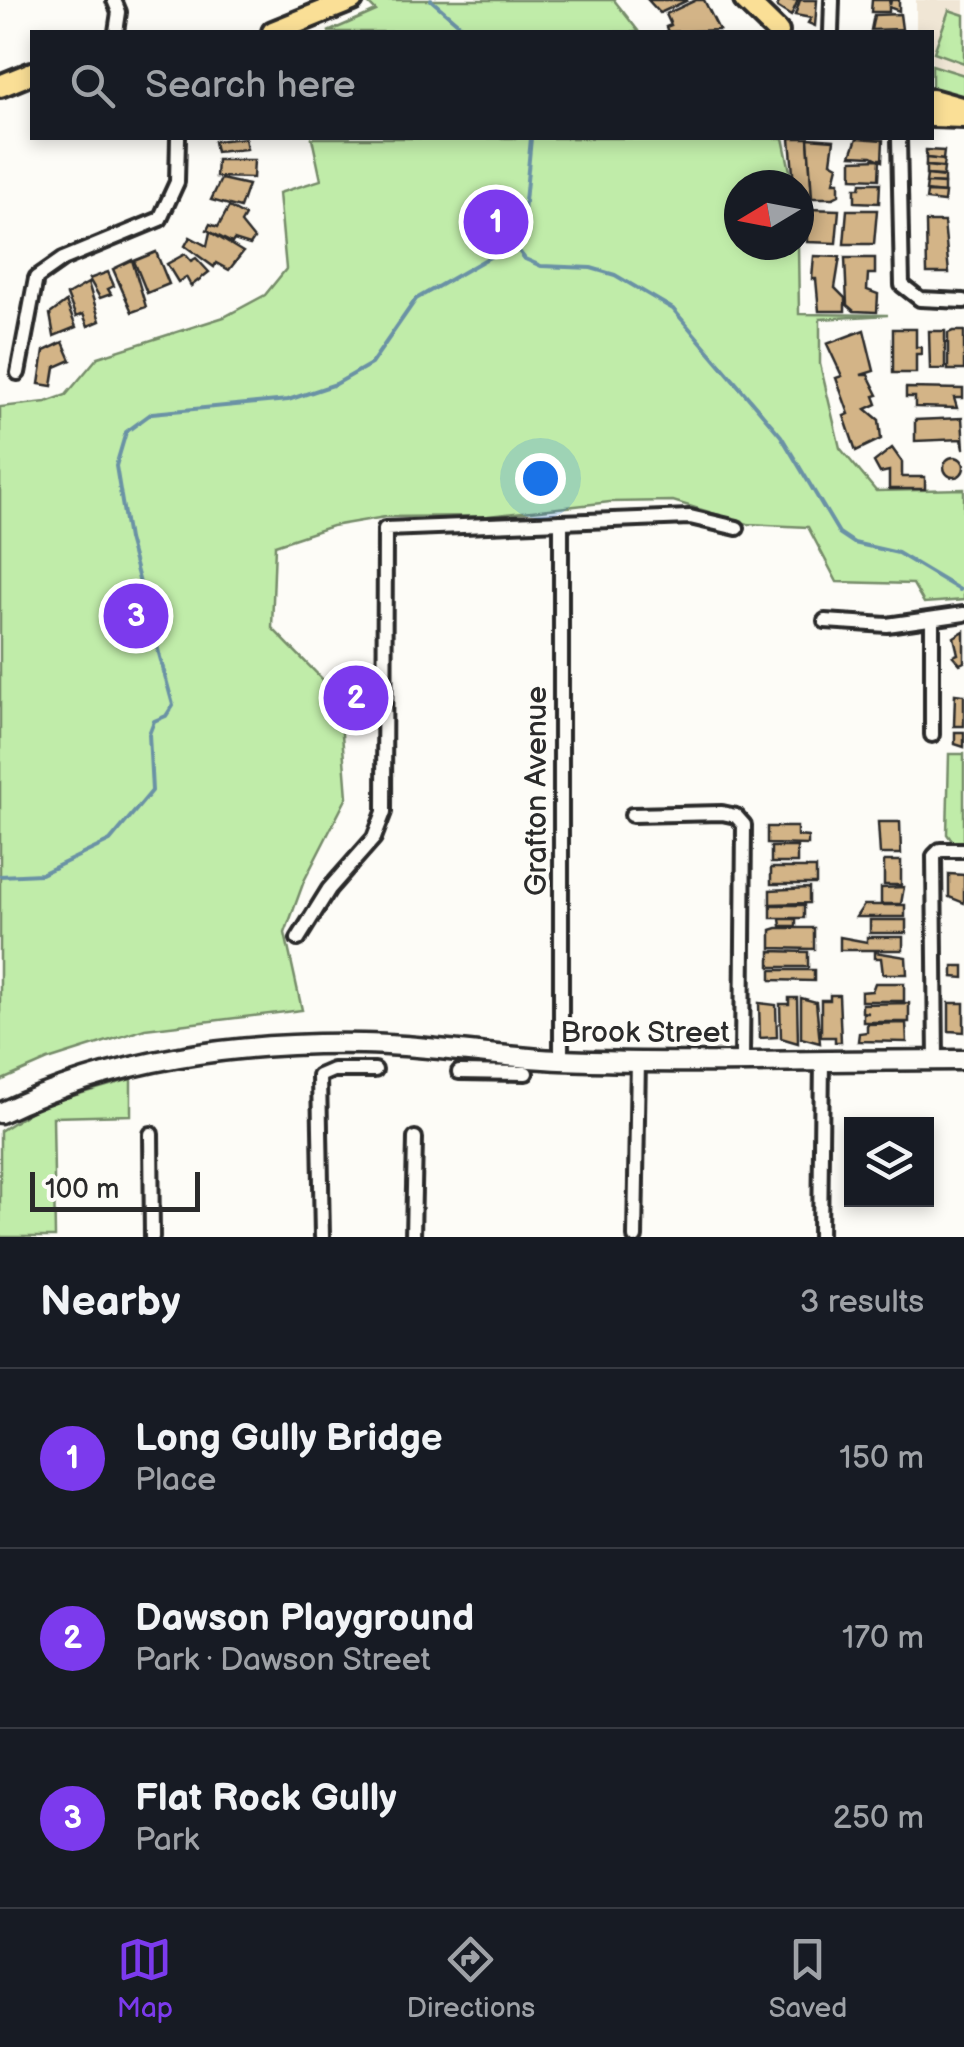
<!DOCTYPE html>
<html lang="en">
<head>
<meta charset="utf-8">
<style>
  :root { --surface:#171b24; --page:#20242c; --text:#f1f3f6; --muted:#9ea1a6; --line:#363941; --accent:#7c3aed }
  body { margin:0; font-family:"Balsamiq Sans",sans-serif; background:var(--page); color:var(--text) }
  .controls { position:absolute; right:30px; bottom:30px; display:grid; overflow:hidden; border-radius:0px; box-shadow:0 5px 15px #0003 }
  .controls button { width:90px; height:90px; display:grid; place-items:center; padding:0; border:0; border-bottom:2px solid var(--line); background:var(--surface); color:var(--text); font:50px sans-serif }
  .compass { position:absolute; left:724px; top:170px; width:90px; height:90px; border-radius:50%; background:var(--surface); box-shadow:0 5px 15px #0003; rotate:260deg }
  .scale { position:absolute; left:30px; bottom:25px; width:170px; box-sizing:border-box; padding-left:10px; border:5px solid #2b2b2b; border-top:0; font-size:28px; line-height:35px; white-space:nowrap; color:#2b2b2b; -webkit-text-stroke:8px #fdfcf7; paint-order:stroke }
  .you { position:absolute; left:540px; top:478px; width:35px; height:35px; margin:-25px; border:8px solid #fff; border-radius:50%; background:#1a73e8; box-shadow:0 0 0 15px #1a73e833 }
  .badge { display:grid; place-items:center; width:65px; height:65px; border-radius:50%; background:var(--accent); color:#fff; font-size:32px; font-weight:700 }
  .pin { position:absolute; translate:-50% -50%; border:5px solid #fff; box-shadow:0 2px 10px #0006 }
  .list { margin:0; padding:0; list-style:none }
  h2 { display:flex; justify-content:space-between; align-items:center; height:130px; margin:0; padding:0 40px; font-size:42px }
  h2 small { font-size:32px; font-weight:400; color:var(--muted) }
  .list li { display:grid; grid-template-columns:65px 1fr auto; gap:30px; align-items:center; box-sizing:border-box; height:180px; padding:0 40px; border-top:2px solid var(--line) }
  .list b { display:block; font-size:38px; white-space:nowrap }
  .list p { margin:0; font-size:32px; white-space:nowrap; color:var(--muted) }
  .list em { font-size:32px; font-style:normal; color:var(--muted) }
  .icon { flex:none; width:55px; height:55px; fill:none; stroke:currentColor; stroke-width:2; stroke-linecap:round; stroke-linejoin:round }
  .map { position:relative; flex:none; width:964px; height:1237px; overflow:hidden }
  .search { position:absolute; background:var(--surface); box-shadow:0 5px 15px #0003; left:30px; right:30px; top:30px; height:110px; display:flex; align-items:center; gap:25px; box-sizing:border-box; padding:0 35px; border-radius:0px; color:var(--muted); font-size:38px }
  .sheet { height:670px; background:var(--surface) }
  nav { display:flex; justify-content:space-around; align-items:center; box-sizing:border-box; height:140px; border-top:2px solid var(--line); background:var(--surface); font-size:28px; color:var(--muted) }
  nav a { display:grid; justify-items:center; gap:5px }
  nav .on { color:var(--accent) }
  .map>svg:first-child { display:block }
  .built { fill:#f0e6d5 }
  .green { fill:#c0eca9; stroke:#768c6a; stroke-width:2.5 }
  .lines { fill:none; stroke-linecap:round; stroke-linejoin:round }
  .stream { stroke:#6b92a5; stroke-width:4 }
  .building { fill:#d3b487; stroke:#2b2b2b; stroke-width:2.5 }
  .minor-casing { stroke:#2b2b2b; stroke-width:20 }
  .secondary-casing { stroke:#2b2b2b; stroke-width:25 }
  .primary-casing { stroke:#2b2b2b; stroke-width:28 }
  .minor { stroke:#fdfcf7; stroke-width:12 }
  .secondary { stroke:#fdfcf7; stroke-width:18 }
  .primary { stroke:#fadf96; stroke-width:20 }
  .labels { text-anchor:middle; stroke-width:8; stroke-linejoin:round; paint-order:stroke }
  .street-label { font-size:30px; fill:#2b2b2b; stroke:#fdfcf7 }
</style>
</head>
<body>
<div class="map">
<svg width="964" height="1237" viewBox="0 0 964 1237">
  <rect width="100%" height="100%" fill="#fdfcf7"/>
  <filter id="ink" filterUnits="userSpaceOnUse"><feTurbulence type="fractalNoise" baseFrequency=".01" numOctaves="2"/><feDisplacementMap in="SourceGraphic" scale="20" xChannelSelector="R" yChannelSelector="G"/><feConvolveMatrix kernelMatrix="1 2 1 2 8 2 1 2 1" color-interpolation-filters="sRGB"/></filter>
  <g filter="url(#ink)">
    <path class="built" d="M916,0H964V75L932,65V32H916Z"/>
    <g class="green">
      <path d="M365,0H614L639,32H328L376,11Z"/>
      <path d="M949,10L964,15V63L934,52Z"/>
      <path d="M932,65L964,75V100L932,94Z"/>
      <path d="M312,138H783L793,185H739V245H798L799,314L888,315L820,319V364L840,448L876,491L964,489V600L924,603L913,584L837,582L808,527L748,524L673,501L610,502L488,516L385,517L332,526L275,545L272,628L339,696L347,797L304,881L285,933L302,1010L145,1029L48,1060L0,1081V407L46,402L66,395L98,357L224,317L265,295L286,269L279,193L321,180Z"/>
      <path d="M366,676L368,718L359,721L345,704L344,679Z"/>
      <path d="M949,754H964V842H953L947,834Z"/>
      <path d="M131,1079V1115L53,1117L55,1237H0V1131L41,1105Z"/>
    </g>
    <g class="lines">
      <g class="stream">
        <path d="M431,0L468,32"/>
        <path d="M512,242L525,259L541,266L591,268L615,275L673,309L781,436L839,533L854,543L898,553L960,590"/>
        <path d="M0,876L41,874L110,841L152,791L149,734L154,721L166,716L173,705L128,539L116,466L126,432L152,413L288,400L336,384L371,364L416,299L509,246L523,223L531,138"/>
      </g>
    </g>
    <g class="building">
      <path d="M648,0H688L660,13Z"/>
      <path d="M696,0H704L719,30L668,32L666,27L671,25L666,14Z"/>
      <path d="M780,0H798L791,16L777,7Z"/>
      <path d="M800,0H817L815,26L808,23L811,18L795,15Z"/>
      <path d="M872,0H889L890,5L891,0H899V11L889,7V12H871Z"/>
      <path d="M900,14L902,29L871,30L874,15Z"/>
      <path d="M245,138L247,149L216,152L214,141Z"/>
      <path d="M790,138H808L812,197H799V185H794Z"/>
      <path d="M808,138L834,140L831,162L838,166L834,182H839V195L833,198H812Z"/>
      <path d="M857,138L883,140L882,161L872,156L851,155Z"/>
      <path d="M926,150L944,151L943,160L926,158Z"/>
      <path d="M926,158L944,160L943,167L926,166Z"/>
      <path d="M880,159L879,179L852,178V160Z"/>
      <path d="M217,160H254L253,178L216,177Z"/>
      <path d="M926,166L944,168L943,176L926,175Z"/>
      <path d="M927,175L944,177V184L926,183Z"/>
      <path d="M221,179L248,185L240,208L211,200Z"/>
      <path d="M861,183H880L879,203L855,202V188H860Z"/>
      <path d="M927,183L944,184V193L926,191Z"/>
      <path d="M927,192L945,193L944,202L926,200Z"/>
      <path d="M229,207L245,216L241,223L254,239L250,245L234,240L232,243L207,230L210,224L218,227Z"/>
      <path d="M807,209L839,210L836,243L807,242Z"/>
      <path d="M847,210H877L874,244H844Z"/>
      <path d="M926,222H944L949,273H927Z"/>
      <path d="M210,232L243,252L229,270L216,263L214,267L185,246L190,237L207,246Z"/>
      <path d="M156,252L169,284L147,293L134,261Z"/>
      <path d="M185,254L191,261L196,258L209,272L191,286L186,277L178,282L167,264Z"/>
      <path d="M814,256L840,257L835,288L845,298V311H819L816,279H812Z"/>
      <path d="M845,258H875V274H868L867,290L878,294L877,312L854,311L847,305Z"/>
      <path d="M132,260L146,307L132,312L113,269Z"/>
      <path d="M108,272L114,286L108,289L111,294L100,298L89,279Z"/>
      <path d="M88,283L100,321L88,326L83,314L76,317L67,295Z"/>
      <path d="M66,302L76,327L54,336L50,314Z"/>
      <path d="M893,329H916V347H921V354H916V373H893Z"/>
      <path d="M864,330L874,371L861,375H868L878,395L874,396L877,404L866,409L879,420L881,439L856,451L844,416L849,414L836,378L842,376L827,344Z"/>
      <path d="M929,331H945V369H930Z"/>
      <path d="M953,331H964V370H948V333Z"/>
      <path d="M63,342L71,360L55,367L52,386L39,384L44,351Z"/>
      <path d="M906,388L963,389V398H954L957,408L915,407V397H906Z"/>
      <path d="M962,418L964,449L962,439L915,441V420Z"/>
      <path d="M892,448L902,462V477H925V489H889V471L880,473L874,462Z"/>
      <circle cx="954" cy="467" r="10"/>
      <path d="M964,631V662L960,664L953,656L958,654L954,637Z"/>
      <path d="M955,694L964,695V726H954Z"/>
      <path d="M955,732H964V747L955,744Z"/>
      <path d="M878,822H900L901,854H880Z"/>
      <path d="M767,827H797V836L808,837V845L767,844Z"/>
      <rect x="771" y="847" width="26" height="16"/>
      <rect x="884" y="861" width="17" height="24"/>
      <rect x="771" y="868" width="45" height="16"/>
      <path d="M949,874L964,875V903L949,897Z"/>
      <path d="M904,887L901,904H881V888Z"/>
      <path d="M809,888V903L770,904V890Z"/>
      <rect x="771" y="905" width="33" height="13"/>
      <path d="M864,905H905V917H856Z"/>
      <path d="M780,919H796V926H781Z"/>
      <rect x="870" y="920" width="36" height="13"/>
      <path d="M777,928H814V949L771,948V930Z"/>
      <path d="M840,937L867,942V937H903V950H840Z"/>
      <path d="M770,951L808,952V967H770Z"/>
      <path d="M875,952L906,957L907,974H883L881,958H875Z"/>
      <path d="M953,966H964V978L953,977Z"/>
      <path d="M771,970H814V981L771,980Z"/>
      <path d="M875,983H904V1001H861V992L872,991Z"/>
      <path d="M830,995H839L841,1042H835V1037H821V1000H830Z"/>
      <path d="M789,998H797L798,1043L781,1038L780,1004H789Z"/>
      <path d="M801,998L816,1002L820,1043L801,1038Z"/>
      <path d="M759,1003L776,1005L777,1037L760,1038Z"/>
      <path d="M909,1003V1022H863V1013H869L862,1012V1004Z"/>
      <path d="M949,1003H964V1032L949,1031Z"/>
      <path d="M906,1023L907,1042L858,1041L859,1033L867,1032V1024Z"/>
    </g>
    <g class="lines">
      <defs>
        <g id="minor">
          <path d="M114,0L119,12L116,32"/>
          <path d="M831,32L832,0"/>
          <path d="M899,138L902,285L920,299L964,301"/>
          <path d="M18,373L36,278L63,259L160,219L177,182L178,138"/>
          <path d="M825,621L887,625L964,614"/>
          <path d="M932,735V620"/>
          <path d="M632,815L722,813L736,816L744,825L742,1060"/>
          <path d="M298,939L329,889L374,838L384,812L385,529L690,517L737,528"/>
          <path d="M561,1060V522"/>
          <path d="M936,1060L934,856L940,850H964"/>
          <path d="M459,1072L526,1073"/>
          <path d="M151,1134L152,1237"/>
          <path d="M322,1237L319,1076L333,1070H375"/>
          <path d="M413,1237L415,1138"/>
          <path d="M635,1237L638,1060"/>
          <path d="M820,1237L822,1059"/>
        </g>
        <path id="secondary" d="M0,1113C114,1059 237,1042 363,1044C429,1045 494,1057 560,1060C694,1065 830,1060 964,1060"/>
        <g id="primary">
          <path d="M745,0L778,32"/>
          <path d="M273,32L352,0"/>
          <path d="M0,86L32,73"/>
          <path d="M932,100L964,109"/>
          <path d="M932,116L964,117"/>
        </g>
      </defs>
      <use href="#minor" class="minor-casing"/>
      <use href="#secondary" class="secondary-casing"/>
      <use href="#primary" class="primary-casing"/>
      <use href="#minor" class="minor"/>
      <use href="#secondary" class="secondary"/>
      <use href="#primary" class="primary"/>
    </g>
  </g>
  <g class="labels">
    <g class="street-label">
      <text transform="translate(536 791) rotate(-90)" y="10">Grafton Avenue</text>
      <text x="645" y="1042">Brook Street</text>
    </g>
  </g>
</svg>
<div class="controls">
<button><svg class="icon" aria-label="layers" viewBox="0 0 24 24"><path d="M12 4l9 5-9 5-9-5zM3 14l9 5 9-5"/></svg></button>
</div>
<svg class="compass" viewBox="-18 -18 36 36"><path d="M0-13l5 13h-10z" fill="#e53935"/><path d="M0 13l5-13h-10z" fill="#9ea1a6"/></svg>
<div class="scale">100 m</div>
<div class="you"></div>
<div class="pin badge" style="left:496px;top:222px">1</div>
<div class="pin badge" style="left:356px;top:698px">2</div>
<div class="pin badge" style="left:136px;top:616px">3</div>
<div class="search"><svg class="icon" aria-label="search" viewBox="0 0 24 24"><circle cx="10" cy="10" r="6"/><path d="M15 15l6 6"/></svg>Search here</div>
</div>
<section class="sheet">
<h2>Nearby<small>3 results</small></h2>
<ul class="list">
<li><span class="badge">1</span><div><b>Long Gully Bridge</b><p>Place</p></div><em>150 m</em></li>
<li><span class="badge">2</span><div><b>Dawson Playground</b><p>Park · Dawson Street</p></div><em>170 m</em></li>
<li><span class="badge">3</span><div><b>Flat Rock Gully</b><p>Park</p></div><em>250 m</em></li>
</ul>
</section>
<nav>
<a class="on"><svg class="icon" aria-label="map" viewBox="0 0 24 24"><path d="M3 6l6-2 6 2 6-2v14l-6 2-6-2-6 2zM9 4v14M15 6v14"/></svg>Map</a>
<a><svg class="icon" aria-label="directions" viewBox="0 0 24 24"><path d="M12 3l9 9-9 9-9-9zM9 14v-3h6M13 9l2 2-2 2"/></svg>Directions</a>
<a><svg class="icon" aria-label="saved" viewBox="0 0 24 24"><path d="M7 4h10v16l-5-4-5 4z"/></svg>Saved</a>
</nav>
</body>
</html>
